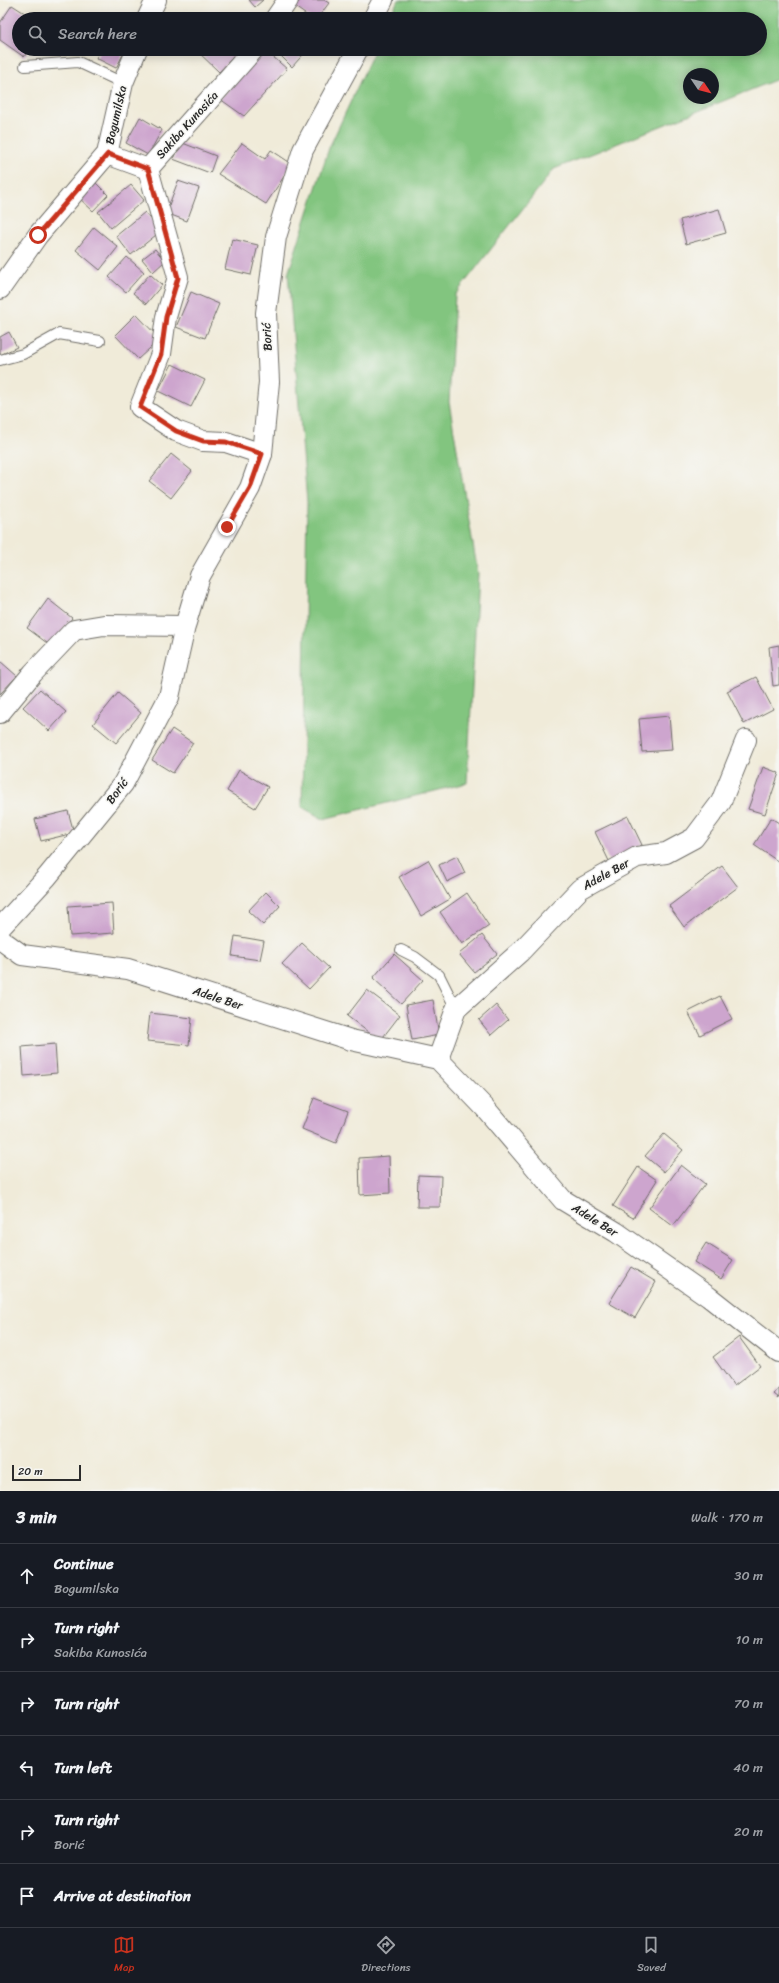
<!DOCTYPE html>
<html lang="en">
<head>
<meta charset="utf-8">
<style>
  :root { --surface:#171b24; --page:#242831; --text:#f1f3f6; --muted:#9ea1a6; --line:#363941; --accent:#c8321e }
  body { margin:0; font-family:Sriracha,sans-serif; background:var(--page); color:var(--text) }
  .compass { position:absolute; left:683px; top:68px; width:36px; height:36px; border-radius:50%; background:var(--surface); box-shadow:0 2px 10px #0003; rotate:125deg }
  .scale { position:absolute; left:12px; bottom:10px; width:69px; box-sizing:border-box; padding-left:4px; border:2px solid #2b2b2b; border-top:0; font-size:11px; line-height:14px; white-space:nowrap; color:#2b2b2b; -webkit-text-stroke:3px #f6f6f2; paint-order:stroke }
  .stop { position:absolute; width:12px; height:12px; margin:-9px; border:3px solid #c8321e; border-radius:50%; background:#fff }
  .stop.end { background:#c8321e; border-color:#fff; box-shadow:0 1px 4px #0008 }
  .list { margin:0; padding:0; list-style:none }
  h2 { display:flex; justify-content:space-between; align-items:center; height:52px; margin:0; padding:0 16px; font-size:17px }
  h2 small { font-size:13px; font-weight:400; color:var(--muted) }
  .list li { display:grid; grid-template-columns:26px 1fr auto; gap:12px; align-items:center; box-sizing:border-box; height:64px; padding:0 16px; border-top:1px solid var(--line) }
  .list b { display:block; font-size:15px; white-space:nowrap }
  .list p { margin:0; font-size:13px; white-space:nowrap; color:var(--muted) }
  .list em { font-size:13px; font-style:normal; color:var(--muted) }
  .icon { flex:none; width:22px; height:22px; fill:none; stroke:currentColor; stroke-width:2; stroke-linecap:round; stroke-linejoin:round }
  .map { position:relative; flex:none; width:779px; height:1491px; overflow:hidden }
  .search { position:absolute; background:var(--surface); box-shadow:0 2px 10px #0003; left:12px; right:12px; top:12px; height:44px; display:flex; align-items:center; gap:10px; box-sizing:border-box; padding:0 14px; border-radius:22px; color:var(--muted); font-size:15px }
  .sheet { height:436px; background:var(--surface) }
  nav { display:flex; justify-content:space-around; align-items:center; box-sizing:border-box; height:56px; border-top:1px solid var(--line); background:var(--surface); font-size:11px; color:var(--muted) }
  nav a { display:grid; justify-items:center; gap:2px }
  nav .on { color:var(--accent) }
  .map>svg:first-child { display:block }
  .green { fill:#82c57f; stroke:#567855; fill-rule:evenodd }
  .building { fill:#cda5ce }
  .lines { fill:none; stroke-linecap:round; stroke-linejoin:round }
  .lane-casing { stroke:#706e68; stroke-width:12 }
  .street-casing { stroke:#706e68; stroke-width:22 }
  .lane { stroke:#fff; stroke-width:10 }
  .street { stroke:#fff; stroke-width:20 }
  .route { stroke:#c8321e; stroke-width:5 }
  .labels { text-anchor:middle; stroke-width:3; stroke-linejoin:round; paint-order:stroke }
  .street-label { font-size:12px; fill:#2b2b2b; stroke:#f6f6f2 }
</style>
</head>
<body>
<div class="map">
<svg width="779" height="1491" viewBox="0 0 779 1491">
  <rect width="100%" height="100%" fill="#f6f6f2"/>
  <filter id="ink" filterUnits="userSpaceOnUse"><feTurbulence type="fractalNoise" baseFrequency=".025" numOctaves="2"/><feDisplacementMap in="SourceGraphic" scale="8" xChannelSelector="R" yChannelSelector="G"/><feConvolveMatrix kernelMatrix="1 2 1 2 8 2 1 2 1" color-interpolation-filters="sRGB"/></filter>
  <filter id="wash" filterUnits="userSpaceOnUse"><feTurbulence type="fractalNoise" baseFrequency=".012" numOctaves="4" result="noise"/><feDisplacementMap in="SourceGraphic" scale="16" xChannelSelector="R" yChannelSelector="G"/><feGaussianBlur stdDeviation="0.9" result="paint"/><feColorMatrix in="noise" values="0 0 0 0 0 0 0 0 0 0 0 0 0 0 0 0 0 1.4 0 .05"/><feComposite in="paint" operator="in"/></filter>
  <g filter="url(#wash)">
    <rect width="100%" height="100%" fill="#f0ebd9"/>
    <path class="green" d="M398,0H779V70L778,79L554,169L455,295L449,402L478,574L467,783L323,819L302,807L307,502L288,274L329,148L375,49H760V19H389ZM689,74H713V98H689Z"/>
    <g id="blocks">
      <g class="building">
        <path d="M249,0H263L255,7Z"/>
        <path d="M300,0H324L329,3L317,19H312L295,7Z"/>
        <path d="M12,5L34,19H19V49H29L24,57L0,40V23Z"/>
        <path d="M101,49H126L116,68L96,58Z"/>
        <path d="M195,49H241L219,72Z"/>
        <path d="M274,49H308L292,67Z"/>
        <path d="M265,50L287,69L244,116L220,99Z"/>
        <path d="M140,117L162,130L148,155L126,143Z"/>
        <path d="M180,142L216,156L210,173L173,159Z"/>
        <path d="M242,143L265,159L271,150L292,164L266,204L218,174Z"/>
        <path d="M93,180L108,195L93,211L78,197Z"/>
        <path d="M178,181L199,188L187,221L166,213Z"/>
        <path d="M131,185L144,200L111,228L98,212Z"/>
        <path d="M719,209L726,233L686,244L680,220Z"/>
        <path d="M145,212L161,231L131,255L116,236Z"/>
        <path d="M94,227L118,247L100,270L76,250Z"/>
        <path d="M232,239L258,245L251,275L225,269Z"/>
        <path d="M155,249L165,261L153,272L142,259Z"/>
        <path d="M127,257L144,272L126,292L109,277Z"/>
        <path d="M150,274L162,285L146,304L133,293Z"/>
        <path d="M191,292L219,304L205,338L176,327Z"/>
        <path d="M136,314L160,339L138,359L115,335Z"/>
        <path d="M9,332L17,347L0,355V337Z"/>
        <path d="M172,364L205,380L191,407L158,391Z"/>
        <path d="M171,454L192,471L171,498L149,481Z"/>
        <path d="M48,599L72,618L51,646L27,628Z"/>
        <path d="M779,645V685L773,686L769,647Z"/>
        <path d="M0,661L17,676L0,694Z"/>
        <path d="M756,677L773,709L744,724L727,691Z"/>
        <path d="M40,689L66,712L49,731L23,707Z"/>
        <path d="M118,693L141,713L116,743L93,724Z"/>
        <path d="M669,716L672,750L642,752L639,719Z"/>
        <path d="M172,729L193,743L173,773L152,760Z"/>
        <path d="M763,767L779,773L765,814L748,809Z"/>
        <path d="M239,770L268,787L255,808L227,791Z"/>
        <path d="M68,811L74,833L41,841L35,819Z"/>
        <path d="M628,816L642,845L609,861L595,832Z"/>
        <path d="M771,818L779,823V862L754,845Z"/>
        <path d="M457,856L465,873L447,882L439,865Z"/>
        <path d="M428,860L450,899L421,916L399,877Z"/>
        <path d="M722,866L738,887L684,927L669,906Z"/>
        <path d="M266,892L280,906L263,925L248,911Z"/>
        <path d="M467,893L489,926L462,944L440,912Z"/>
        <path d="M112,903L114,933L70,936L68,906Z"/>
        <path d="M482,935L497,954L474,972L459,954Z"/>
        <path d="M235,936L264,941L260,960L232,956Z"/>
        <path d="M302,943L329,968L309,989L282,964Z"/>
        <path d="M394,954L423,980L401,1004L373,978Z"/>
        <path d="M367,990L400,1015L380,1041L347,1016Z"/>
        <path d="M720,996L732,1019L700,1035L688,1012Z"/>
        <path d="M433,1000L439,1035L412,1040L406,1005Z"/>
        <path d="M496,1005L508,1020L491,1035L479,1020Z"/>
        <path d="M150,1013L192,1018L189,1045L147,1041Z"/>
        <path d="M55,1044L57,1073L24,1076L22,1047Z"/>
        <path d="M314,1098L348,1111L336,1143L302,1129Z"/>
        <path d="M664,1134L683,1150L664,1172L645,1156Z"/>
        <path d="M389,1156L390,1193L360,1195L359,1158Z"/>
        <path d="M681,1165L705,1184L673,1226L649,1208Z"/>
        <path d="M638,1167L657,1180L633,1218L613,1206Z"/>
        <path d="M418,1175L441,1176L440,1207H417Z"/>
        <path d="M706,1243L733,1260L721,1279L694,1262Z"/>
        <path d="M631,1267L656,1282L635,1318L609,1303Z"/>
        <path d="M739,1337L760,1366L734,1386L713,1357Z"/>
        <path d="M779,1388V1398L774,1394Z"/>
      </g>
    </g>
  </g>
  <g filter="url(#ink)">
    <use href="#blocks" fill-opacity="0" stroke="#706e68" stroke-width="1"/>
    <g class="lines">
      <defs>
        <g id="lane">
          <path d="M25,66L78,62L123,83"/>
          <path d="M0,360L23,354L59,334L100,341"/>
          <path d="M401,950L415,957L439,975L456,1009"/>
        </g>
        <g id="street">
          <path d="M147,19L156,0"/>
          <path d="M275,19L288,0"/>
          <path d="M373,19L383,0"/>
          <path d="M107,154L148,169L254,49"/>
          <path d="M148,169L178,277L166,317L161,354L140,407L176,431L203,441L226,442L262,454"/>
          <path d="M0,289L38,235L107,154L123,83L137,49"/>
          <path d="M0,713L33,673L74,630L104,625L185,626"/>
          <path d="M0,928L47,877L123,784L169,697L185,626L200,576L250,488L262,454L269,382L266,313L276,237L303,150L358,49"/>
          <path d="M0,939L22,955L128,969L351,1040L438,1059L485,1108L563,1200L616,1232L709,1297L779,1352"/>
          <path d="M438,1059L456,1009L520,952L580,889L637,857L666,853L694,838L721,802L746,740"/>
        </g>
      </defs>
      <use href="#lane" class="lane-casing"/>
      <use href="#street" class="street-casing"/>
      <use href="#lane" class="lane"/>
      <use href="#street" class="street"/>
    </g>
  </g>
  <g class="lines" filter="url(#ink)">
    <path class="route" d="M38,235L108,154L148,169L178,278L166,317L161,354L140,407L176,431L203,441L226,442L262,454L250,488L227,527"/>
  </g>
  <g class="labels">
    <g class="street-label">
      <text transform="translate(116 115) rotate(-77)" y="4">Bogumilska</text>
      <text transform="translate(187 125) rotate(-48)" y="4">Sakiba Kunosića</text>
      <text transform="translate(267 337) rotate(-93)" y="4">Borić</text>
      <text transform="translate(117 791) rotate(-54)" y="4">Borić</text>
      <text transform="translate(606 874) rotate(-29)" y="4">Adele Ber</text>
      <text transform="translate(218 998) rotate(18)" y="4">Adele Ber</text>
      <text transform="translate(595 1220) rotate(32)" y="4">Adele Ber</text>
    </g>
  </g>
</svg>
<svg class="compass" viewBox="-18 -18 36 36"><path d="M0-13l5 13h-10z" fill="#e53935"/><path d="M0 13l5-13h-10z" fill="#9ea1a6"/></svg>
<div class="scale">20 m</div>
<div class="stop" style="left:38px;top:235px"></div>
<div class="stop end" style="left:227px;top:527px"></div>
<div class="search"><svg class="icon" aria-label="search" viewBox="0 0 24 24"><circle cx="10" cy="10" r="6"/><path d="M15 15l6 6"/></svg>Search here</div>
</div>
<section class="sheet">
<h2>3 min<small>Walk · 170 m</small></h2>
<ul class="list">
<li><svg class="icon" aria-label="ahead" viewBox="0 0 24 24"><path d="M12 20V5M6 11l6-6 6 6"/></svg><div><b>Continue</b><p>Bogumilska</p></div><em>30 m</em></li>
<li><svg class="icon" aria-label="right" viewBox="0 0 24 24"><path d="M7 20v-9h11M14 6l5 5-5 5"/></svg><div><b>Turn right</b><p>Sakiba Kunosića</p></div><em>10 m</em></li>
<li><svg class="icon" aria-label="right" viewBox="0 0 24 24"><path d="M7 20v-9h11M14 6l5 5-5 5"/></svg><div><b>Turn right</b></div><em>70 m</em></li>
<li><svg class="icon" aria-label="left" viewBox="0 0 24 24"><path d="M17 20v-9H6M10 6l-5 5 5 5"/></svg><div><b>Turn left</b></div><em>40 m</em></li>
<li><svg class="icon" aria-label="right" viewBox="0 0 24 24"><path d="M7 20v-9h11M14 6l5 5-5 5"/></svg><div><b>Turn right</b><p>Borić</p></div><em>20 m</em></li>
<li><svg class="icon" aria-label="arrive" viewBox="0 0 24 24"><path d="M6 21V4h12l-3 4 3 4H6"/></svg><div><b>Arrive at destination</b></div></li>
</ul>
</section>
<nav>
<a class="on"><svg class="icon" aria-label="map" viewBox="0 0 24 24"><path d="M3 6l6-2 6 2 6-2v14l-6 2-6-2-6 2zM9 4v14M15 6v14"/></svg>Map</a>
<a><svg class="icon" aria-label="directions" viewBox="0 0 24 24"><path d="M12 3l9 9-9 9-9-9zM9 14v-3h6M13 9l2 2-2 2"/></svg>Directions</a>
<a><svg class="icon" aria-label="saved" viewBox="0 0 24 24"><path d="M7 4h10v16l-5-4-5 4z"/></svg>Saved</a>
</nav>
</body>
</html>
